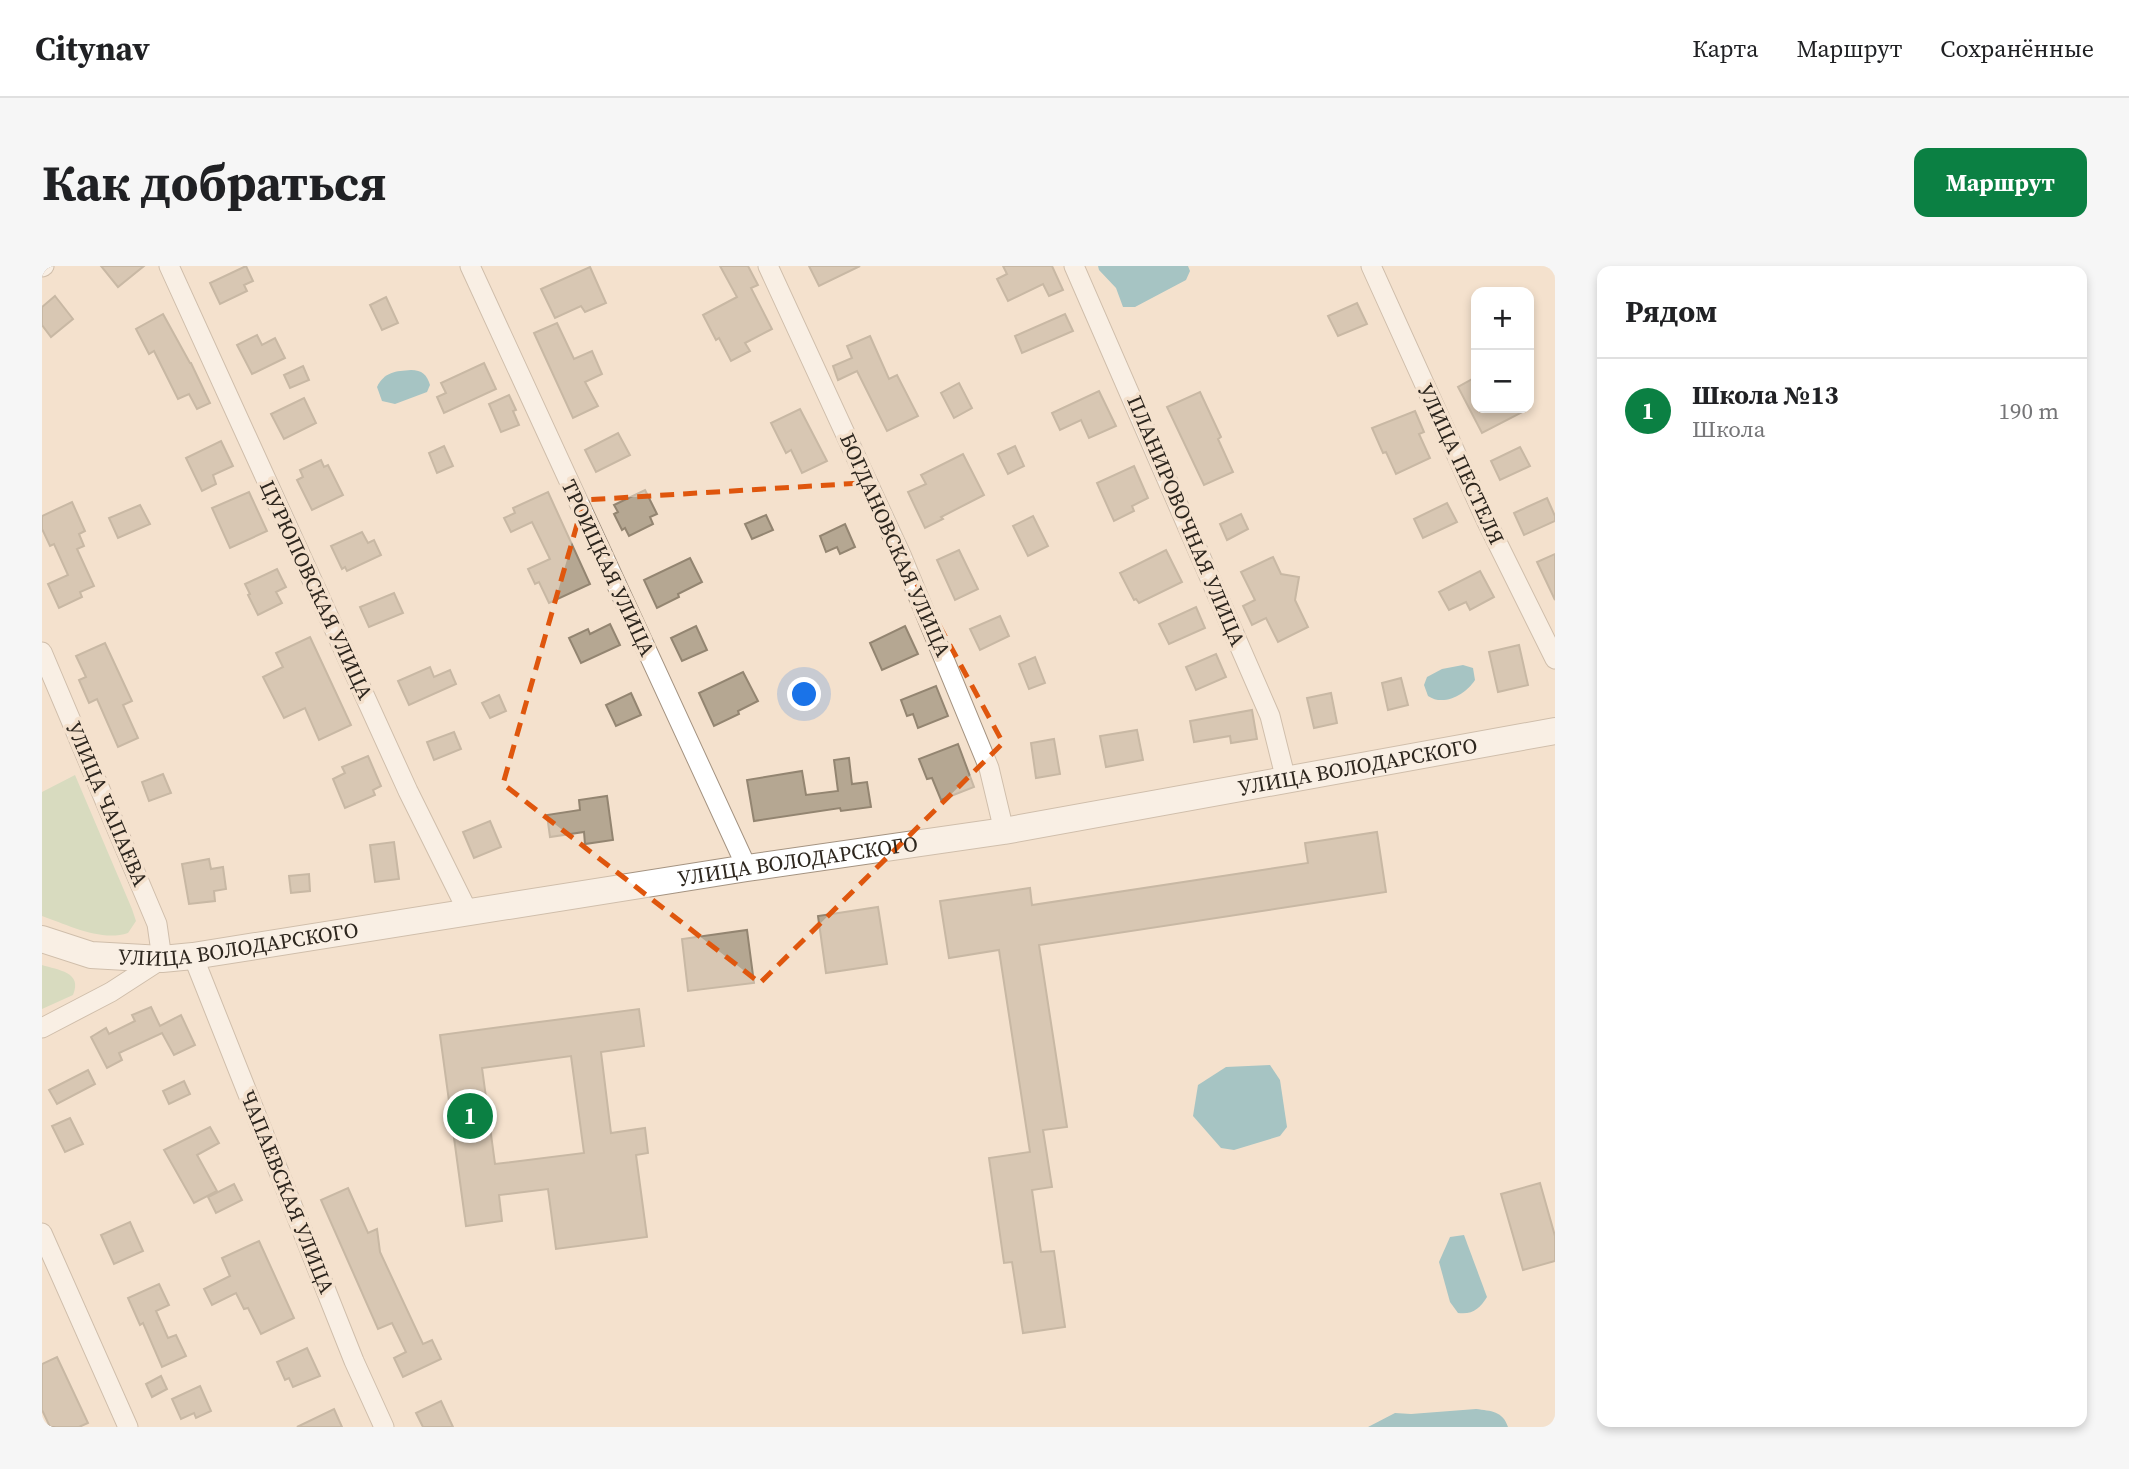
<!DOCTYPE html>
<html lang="ru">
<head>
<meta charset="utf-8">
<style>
  :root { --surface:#fff; --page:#f6f6f6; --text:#202124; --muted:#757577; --line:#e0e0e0; --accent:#0b8043 }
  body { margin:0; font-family:"Source Serif 4",serif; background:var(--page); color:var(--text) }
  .controls { position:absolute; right:21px; top:21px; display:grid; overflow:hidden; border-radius:14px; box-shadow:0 4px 10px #0003 }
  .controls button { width:63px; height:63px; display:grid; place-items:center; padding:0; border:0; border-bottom:2px solid var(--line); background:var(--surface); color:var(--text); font:35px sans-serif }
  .you { position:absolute; left:763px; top:429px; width:24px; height:24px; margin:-18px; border:5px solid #fff; border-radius:50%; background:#1a73e8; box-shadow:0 0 0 10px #1a73e833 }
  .badge { display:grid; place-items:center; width:46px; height:46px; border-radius:50%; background:var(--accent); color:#fff; font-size:23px; font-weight:700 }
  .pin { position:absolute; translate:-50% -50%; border:4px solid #fff; box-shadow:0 2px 7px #0006 }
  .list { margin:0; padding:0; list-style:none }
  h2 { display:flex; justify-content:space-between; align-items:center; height:91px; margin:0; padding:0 28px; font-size:30px }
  h2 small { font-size:23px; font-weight:400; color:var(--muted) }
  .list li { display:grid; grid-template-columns:46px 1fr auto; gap:21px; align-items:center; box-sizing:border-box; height:105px; padding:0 28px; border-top:2px solid var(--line) }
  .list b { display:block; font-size:26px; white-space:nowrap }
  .list p { margin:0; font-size:23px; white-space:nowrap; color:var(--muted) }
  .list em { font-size:23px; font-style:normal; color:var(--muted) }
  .map { position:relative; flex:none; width:1513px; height:1161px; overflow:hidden; border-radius:14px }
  header { display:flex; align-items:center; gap:42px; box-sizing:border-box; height:98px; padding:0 35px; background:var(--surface); border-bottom:2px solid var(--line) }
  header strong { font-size:33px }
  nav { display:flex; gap:38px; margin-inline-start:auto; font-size:24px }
  .intro { display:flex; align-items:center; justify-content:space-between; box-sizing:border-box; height:168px; padding:0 42px }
  h1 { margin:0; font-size:49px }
  .button { padding:18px 32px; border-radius:14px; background:var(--accent); color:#fff; font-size:24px; font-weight:700 }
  main { display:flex; gap:42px; padding:0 42px }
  aside { flex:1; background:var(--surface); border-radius:14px; box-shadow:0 4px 10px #0003 }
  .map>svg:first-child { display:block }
  .green { fill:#b6d2ae }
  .water { fill:#489fb5 }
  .building { fill:#b5a792; stroke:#938571; stroke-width:2; fill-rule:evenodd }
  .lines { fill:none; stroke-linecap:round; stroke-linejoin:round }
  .street-casing { stroke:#a49381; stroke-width:21 }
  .secondary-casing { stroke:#a49381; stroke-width:28 }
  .street { stroke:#fff; stroke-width:19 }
  .secondary { stroke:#fff; stroke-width:26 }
  .marked { fill:none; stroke:#df560d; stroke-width:5; stroke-dasharray:14 9; stroke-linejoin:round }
  .labels { text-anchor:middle; stroke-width:7; stroke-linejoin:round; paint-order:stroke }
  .street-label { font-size:21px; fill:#2d261e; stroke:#f4e1cd }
</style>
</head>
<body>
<header>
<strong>Citynav</strong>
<nav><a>Карта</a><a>Маршрут</a><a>Сохранённые</a></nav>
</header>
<div class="intro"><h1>Как добраться</h1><a class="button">Маршрут</a></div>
<main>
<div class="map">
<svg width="1513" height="1161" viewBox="0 0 1513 1161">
  <rect width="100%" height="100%" fill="#f4e1cd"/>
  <g class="green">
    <path d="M33,509L90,643L94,655L86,667C59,676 26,659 0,650V526Z"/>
    <path d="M0,699C16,704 41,706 31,729L0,743Z"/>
  </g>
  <g class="water">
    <path d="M1056,0H1146L1148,5L1144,14L1093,41H1081L1074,22L1057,4Z"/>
    <path d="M369,104C380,104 385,109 388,119L385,126L353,138L340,135L335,121C342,106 354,105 369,104Z"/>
    <path d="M1421,399L1431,402L1433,414C1424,428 1402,441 1386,430L1382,419L1385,411L1400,403Z"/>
    <path d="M1228,799L1238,814L1245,861L1238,870L1192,884L1179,882L1151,850L1156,819L1184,801Z"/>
    <path d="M1422,969L1445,1031C1438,1042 1431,1049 1416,1047L1408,1036L1397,996L1408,971Z"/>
    <path d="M1434,1143C1449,1145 1461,1145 1466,1161H1326L1353,1147L1369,1148Z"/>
  </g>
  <g class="building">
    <path d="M59,0H102L76,21Z"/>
    <path d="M204,0L211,15L202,19L205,25L178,38L168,17Z"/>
    <path d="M678,0H706L716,19L709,22L730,63L703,77L708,85L689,95L677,72L674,74L661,49L695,31Z"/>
    <path d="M767,0H818L777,20Z"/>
    <path d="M961,0H1010L1021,24L1007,30L1001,18L966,35L955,13L965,8Z"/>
    <path d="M548,1L564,37L543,46L539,40L513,52L499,23Z"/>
    <path d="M13,30L31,53L9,71L0,59V41Z"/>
    <path d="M344,31L356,57L340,64L328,39Z"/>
    <path d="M1315,37L1325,58L1296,70L1286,50Z"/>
    <path d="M121,48L148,97H149L168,137L155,143L147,128L136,133L112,85L107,88L94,63Z"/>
    <path d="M1023,48L1031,65L980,87L973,70Z"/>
    <path d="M515,57L532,93L550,85L560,108L543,116L556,140L531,152L492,67Z"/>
    <path d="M215,69L220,79L233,72L243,92L210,108L195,79Z"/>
    <path d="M828,70L847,113L855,109L876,150L845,165L815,105L796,114L791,100L810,92L805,80Z"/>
    <path d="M442,97L454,123L402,147L395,131L404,127L399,117Z"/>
    <path d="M261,100L267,114L248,122L242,109Z"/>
    <path d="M1434,111V142H1488L1440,167L1416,121Z"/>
    <path d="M917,117L930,142L912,152L899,127Z"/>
    <path d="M1057,125L1074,160L1047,172L1039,154L1018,164L1010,147Z"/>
    <path d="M1158,126L1179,171L1176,173L1191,206L1162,219L1125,141Z"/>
    <path d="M467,129L474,144L471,145L477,159L459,166L447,138Z"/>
    <path d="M262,132L274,157L242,173L229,148Z"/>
    <path d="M758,143L785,195L760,207L749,184L744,187L729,157Z"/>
    <path d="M1373,145L1382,166L1377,168L1388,192L1354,208L1344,186L1341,187L1330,162Z"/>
    <path d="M576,167L588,189L554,206L543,184Z"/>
    <path d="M179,175L191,200L171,209L174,218L160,225L144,192Z"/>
    <path d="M402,180L411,200L395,207L387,187Z"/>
    <path d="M973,180L982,200L966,208L956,188Z"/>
    <path d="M1478,181L1488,200L1458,214L1449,195Z"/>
    <path d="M921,188L942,229L899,251L901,253L883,262L866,226L884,218L879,209Z"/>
    <path d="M279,194L282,201L286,199L301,229L270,244L255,214L261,211L258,204Z"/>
    <path d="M1092,200L1106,232L1090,240L1092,245L1072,255L1055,217Z"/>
    <path d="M603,224L615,248L608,251L611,258L587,270L583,262L580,264L572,248L576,246L572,239Z"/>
    <path d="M207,226L225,265L188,282L170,242Z"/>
    <path d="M506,226L548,318L507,337L497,316L493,318L486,303L508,293L490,256L469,266L462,252L473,247L471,242Z"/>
    <path d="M1505,232L1513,250V255L1482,269L1472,247Z"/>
    <path d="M30,236L43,265L37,268L42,280L35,283L52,320L38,326L40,331L17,342L6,318L26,309L12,278L8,280L0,263V250Z"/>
    <path d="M1405,237L1415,256L1381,272L1372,253Z"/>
    <path d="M98,239L108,258L76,272L67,252Z"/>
    <path d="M1199,248L1206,263L1185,274L1178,258Z"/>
    <path d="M724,249L731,264L710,273L703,258Z"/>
    <path d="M991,250L1006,280L986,290L971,260Z"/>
    <path d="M803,258L813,281L798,288L795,281L784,286L778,270Z"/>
    <path d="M320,266L326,277L332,274L339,289L305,305L303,301L300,303L289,280Z"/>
    <path d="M917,284L936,323L913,334L895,294Z"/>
    <path d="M1124,284L1140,316L1097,337L1094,333L1092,334L1078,307Z"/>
    <path d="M1513,288V334L1495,296Z"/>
    <path d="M1231,291L1239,308L1257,311L1253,334L1266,361L1236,376L1224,352L1210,359L1201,340L1213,334L1199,306Z"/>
    <path d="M648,292L660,316L636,328L637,331L615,342L602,314Z"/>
    <path d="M235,303L244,321L234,326L240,337L216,349L206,329L208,328L203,318Z"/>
    <path d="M1438,305L1452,331L1428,344L1424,336L1407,344L1397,326Z"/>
    <path d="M352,327L361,347L327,361L318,341Z"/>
    <path d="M1154,341L1163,362L1127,378L1117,358Z"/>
    <path d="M958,350L967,370L938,384L928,363Z"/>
    <path d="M568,358L578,379L539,397L527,372L546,363L548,368Z"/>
    <path d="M654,360L665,384L640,395L629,372Z"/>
    <path d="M863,360L876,388L840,404L828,377Z"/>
    <path d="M268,371L309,459L277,474L263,442L242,452L221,411L241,401L234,387Z"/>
    <path d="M63,377L90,435L81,439L96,472L76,481L55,433L47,437L37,414L44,411L34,390Z"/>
    <path d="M1477,379L1486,419L1456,426L1447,386Z"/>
    <path d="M1174,388L1184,411L1154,424L1144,401Z"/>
    <path d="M993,391L1003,417L987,423L977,398Z"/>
    <path d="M388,401L392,411L408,404L414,418L367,439L356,415Z"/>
    <path d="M701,406L716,435L696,445L697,448L672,460L657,427Z"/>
    <path d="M1359,412L1366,439L1346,444L1340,417Z"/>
    <path d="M894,420L906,450L876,462L871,448L865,450L859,434Z"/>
    <path d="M589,427L599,449L574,460L564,439Z"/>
    <path d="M1289,427L1295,457L1272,462L1265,432Z"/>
    <path d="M457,429L464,445L448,452L440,437Z"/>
    <path d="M1210,444L1215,473L1189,477L1188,470L1152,476L1148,455Z"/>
    <path d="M1095,464L1101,494L1064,501L1058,470Z"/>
    <path d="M412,466L419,483L392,494L385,476Z"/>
    <path d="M1012,473L1018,508L994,512L989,477Z"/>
    <path d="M916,478L932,521L899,534L890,512L885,513L877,493Z"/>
    <path d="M326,490L339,520L331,524L333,529L303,542L291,513L303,507L300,501Z"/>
    <path d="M807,492L810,518L825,516L829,541L799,545L798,542L712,555L705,514L760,505L764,529L796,525L792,494Z"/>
    <path d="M121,508L129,527L107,535L100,516Z"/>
    <path d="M565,530L571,574L543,578L542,566L508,571L505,549L538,544L537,534Z"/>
    <path d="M448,555L459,581L432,592L421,566Z"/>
    <path d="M1335,566L1344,626L997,679L1025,861L1001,864L1010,921L990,924L999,986L1012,985L1023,1061L981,1067L970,996L962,997L947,892L988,886L957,684L907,692L898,635L988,622L990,639L1266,597L1263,577Z"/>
    <path d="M352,576L357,613L333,616L328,579Z"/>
    <path d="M167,593L169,603L181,601L184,623L172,625L173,635L147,638L140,598Z"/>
    <path d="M267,608L268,625L249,627L247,610Z"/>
    <path d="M836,641L845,698L784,707L776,650Z"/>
    <path d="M705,664L712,717L646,725L640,673Z"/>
    <path d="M109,741L118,760L139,749L153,779L132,789L120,767L77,787L80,794L65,802L49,771L64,762L67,768L93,755L90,749Z"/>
    <path d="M597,743L602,780L559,786L569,867L603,862L606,887L594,889L605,971L514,983L506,923L457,929L460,955L424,960L398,769ZM529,790L542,887L453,898L440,802Z"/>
    <path d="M46,804L53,818L15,838L7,824Z"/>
    <path d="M142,815L148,828L127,838L121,825Z"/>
    <path d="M28,852L41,878L23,886L10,860Z"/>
    <path d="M168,861L177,877L155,889L175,925L152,937L122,884Z"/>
    <path d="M1498,917L1513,970V995L1481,1004L1459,928Z"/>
    <path d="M192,918L200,934L174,947L166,931Z"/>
    <path d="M306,922L326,967L335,963L338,986L381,1078L390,1074L399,1093L361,1111L352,1092L364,1086L350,1057L336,1063L279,934Z"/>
    <path d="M88,956L101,985L72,998L59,969Z"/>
    <path d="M217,975L252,1052L219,1068L206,1042L202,1043L194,1027L170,1039L162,1023L188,1010L180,992Z"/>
    <path d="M117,1018L127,1039L114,1045L126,1072L134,1069L144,1090L120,1101L101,1057L98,1059L86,1032Z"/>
    <path d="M265,1082L278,1110L251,1121L247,1112L243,1114L235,1096Z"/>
    <path d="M15,1091L46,1157L37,1161H8L0,1144V1098Z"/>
    <path d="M119,1110L125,1123L110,1131L104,1118Z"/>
    <path d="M158,1120L169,1145L154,1152L152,1147L139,1153L130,1133Z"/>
    <path d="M399,1135L411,1161H381L374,1147Z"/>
    <path d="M292,1143L300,1161H255Z"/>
  </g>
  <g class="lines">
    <defs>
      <g id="street">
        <path d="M127,0L366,525L426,646"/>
        <path d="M428,0L705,602"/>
        <path d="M726,0L860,291L947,502L962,565"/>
        <path d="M1032,0L1228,450L1244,514"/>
        <path d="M1329,0L1444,254L1513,393"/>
        <path d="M0,1L2,0"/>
        <path d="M0,386L115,658L120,693L69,726L0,762"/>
        <path d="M151,690L312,1095L342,1161"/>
        <path d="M0,967L86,1161"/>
      </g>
      <g id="secondary">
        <path id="s1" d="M0,673L49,689L120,693L151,690L705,602L962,565L1513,465"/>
      </g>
    </defs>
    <use href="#street" class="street-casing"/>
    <use href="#secondary" class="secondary-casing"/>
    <use href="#street" class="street"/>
    <use href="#secondary" class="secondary"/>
  </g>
  <path d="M0 0H1513V1161H0ZM820,217L961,477L718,717L461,518L542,234Z" fill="#f4e1cd" fill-opacity=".55" fill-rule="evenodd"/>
  <path class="marked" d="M820,217L961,477L718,717L461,518L542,234Z"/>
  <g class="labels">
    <g class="street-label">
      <text transform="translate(1419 198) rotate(65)" y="7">УЛИЦА ПЕСТЕЛЯ</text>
      <text transform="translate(1144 255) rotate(67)" y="7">ПЛАНИРОВОЧНАЯ УЛИЦА</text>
      <text transform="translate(853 279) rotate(66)" y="7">БОГДАНОВСКАЯ УЛИЦА</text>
      <text transform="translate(566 302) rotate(65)" y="7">ТРОИЦКАЯ УЛИЦА</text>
      <text transform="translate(274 324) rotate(65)" y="7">ЦУРЮПОВСКАЯ УЛИЦА</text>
      <text dy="7" stroke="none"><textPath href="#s1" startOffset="1334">УЛИЦА ВОЛОДАРСКОГО</textPath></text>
      <text transform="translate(65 538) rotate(67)" y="7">УЛИЦА ЧАПАЕВА</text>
      <text dy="7" stroke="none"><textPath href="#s1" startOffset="766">УЛИЦА ВОЛОДАРСКОГО</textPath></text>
      <text dy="7" stroke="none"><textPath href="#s1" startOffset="200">УЛИЦА ВОЛОДАРСКОГО</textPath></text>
      <text transform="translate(245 926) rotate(68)" y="7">ЧАПАЕВСКАЯ УЛИЦА</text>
    </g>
  </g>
</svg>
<div class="controls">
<button>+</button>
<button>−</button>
</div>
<div class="you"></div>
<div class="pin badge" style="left:428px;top:850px">1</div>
</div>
<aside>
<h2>Рядом<small></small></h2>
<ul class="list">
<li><span class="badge">1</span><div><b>Школа №13</b><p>Школа</p></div><em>190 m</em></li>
</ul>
</aside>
</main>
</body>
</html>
